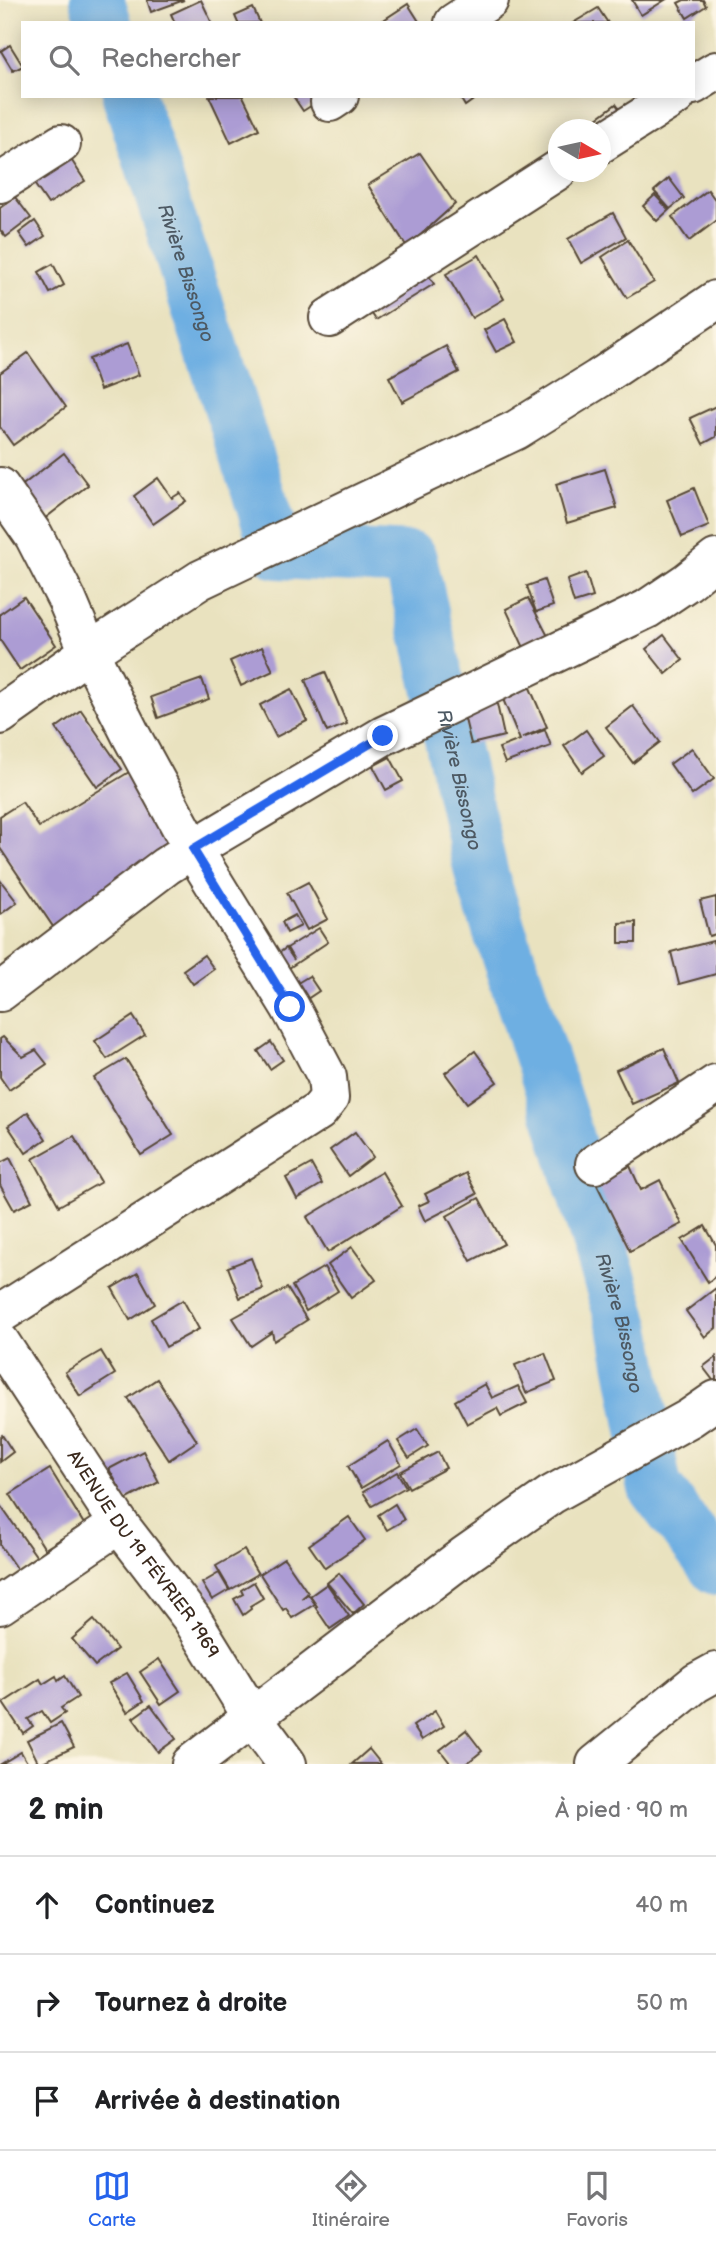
<!DOCTYPE html>
<html lang="fr">
<head>
<meta charset="utf-8">
<style>
  :root { --surface:#fff; --page:#f6f6f6; --text:#202124; --muted:#757577; --line:#e0e0e0; --accent:#2563eb }
  body { margin:0; font-family:"Balsamiq Sans",sans-serif; background:var(--page); color:var(--text) }
  .compass { position:absolute; left:548px; top:119px; width:63px; height:63px; border-radius:50%; background:var(--surface); box-shadow:0 4px 18px #0003; rotate:99deg }
  .stop { position:absolute; width:21px; height:21px; margin:-16px; border:5px solid #2563eb; border-radius:50%; background:#fff }
  .stop.end { background:#2563eb; border-color:#fff; box-shadow:0 2px 7px #0008 }
  .list { margin:0; padding:0; list-style:none }
  h2 { display:flex; justify-content:space-between; align-items:center; height:91px; margin:0; padding:0 28px; font-size:30px }
  h2 small { font-size:23px; font-weight:400; color:var(--muted) }
  .list li { display:grid; grid-template-columns:46px 1fr auto; gap:21px; align-items:center; box-sizing:border-box; height:98px; padding:0 28px; border-top:2px solid var(--line) }
  .list b { display:block; font-size:26px; white-space:nowrap }
  .list em { font-size:23px; font-style:normal; color:var(--muted) }
  .icon { flex:none; width:38px; height:38px; fill:none; stroke:currentColor; stroke-width:2; stroke-linecap:round; stroke-linejoin:round }
  .map { position:relative; flex:none; width:716px; height:1764px; overflow:hidden }
  .search { position:absolute; background:var(--surface); box-shadow:0 4px 18px #0003; left:21px; right:21px; top:21px; height:77px; display:flex; align-items:center; gap:18px; box-sizing:border-box; padding:0 24px; border-radius:0px; color:var(--muted); font-size:26px }
  .sheet { height:385px; background:var(--surface) }
  nav { display:flex; justify-content:space-around; align-items:center; box-sizing:border-box; height:98px; border-top:2px solid var(--line); background:var(--surface); font-size:19px; color:var(--muted) }
  nav a { display:grid; justify-items:center; gap:4px }
  nav .on { color:var(--accent) }
  .map>svg:first-child { display:block }
  .lines { fill:none; stroke-linecap:round; stroke-linejoin:round }
  .river { stroke:#6eafe2; stroke-width:54 }
  .building { fill:#ac9cd4 }
  .minor-casing { stroke:#554636; stroke-width:42 }
  .minor { stroke:#fff; stroke-width:38 }
  .route { stroke:#2563eb; stroke-width:9 }
  .labels { text-anchor:middle; stroke-width:6; stroke-linejoin:round; paint-order:stroke }
  .street-label { font-size:18px; fill:#3b2a1e; stroke:#fcf5e5 }
  .water-label { font-size:19px; font-style:italic; fill:#4d5963; stroke:#fcf5e5 }
</style>
</head>
<body>
<div class="map">
<svg width="716" height="1764" viewBox="0 0 716 1764">
  <rect width="100%" height="100%" fill="#fcf5e5"/>
  <filter id="ink" filterUnits="userSpaceOnUse"><feTurbulence type="fractalNoise" baseFrequency=".0143" numOctaves="2"/><feDisplacementMap in="SourceGraphic" scale="14" xChannelSelector="R" yChannelSelector="G"/><feConvolveMatrix kernelMatrix="1 2 1 2 8 2 1 2 1" color-interpolation-filters="sRGB"/></filter>
  <filter id="wash" filterUnits="userSpaceOnUse"><feTurbulence type="fractalNoise" baseFrequency=".00686" numOctaves="4" result="noise"/><feDisplacementMap in="SourceGraphic" scale="28" xChannelSelector="R" yChannelSelector="G"/><feGaussianBlur stdDeviation="1.57" result="paint"/><feColorMatrix in="noise" values="0 0 0 0 0 0 0 0 0 0 0 0 0 0 0 0 0 1.4 0 .05"/><feComposite in="paint" operator="in"/></filter>
  <g filter="url(#wash)">
    <rect width="100%" height="100%" fill="#e9e2bf"/>
    <g class="lines">
      <g class="river">
        <path d="M97,0L105,23"/>
        <path id="s1" d="M129,96L278,552L410,559L483,880L558,1109L625,1329L655,1488L716,1568"/>
      </g>
    </g>
    <g id="blocks">
      <g class="building">
        <path d="M147,0H184L151,12Z"/>
        <path d="M201,0L212,23H175L171,14Z"/>
        <path d="M632,0H665L641,15Z"/>
        <path d="M684,0H703L706,6L687,18L678,3Z"/>
        <path d="M408,4L420,23H379Z"/>
        <path d="M253,8L260,23H238L235,16Z"/>
        <path d="M598,8L608,23H573Z"/>
        <path d="M10,45L23,66L13,71L1,51Z"/>
        <path d="M209,96H243L259,129L231,143Z"/>
        <path d="M293,96H314L317,102L303,111Z"/>
        <path d="M459,96H479L465,106Z"/>
        <path d="M616,104L627,120L607,135L596,119Z"/>
        <path d="M420,153L455,204L407,247L368,185Z"/>
        <path d="M70,158L85,181L48,204L33,182Z"/>
        <path d="M669,178L684,198L670,209L654,191Z"/>
        <path d="M708,190L716,201V221L689,241L672,217Z"/>
        <path d="M655,195L669,210L657,221L643,206Z"/>
        <path d="M15,197L31,218L6,237L0,230V208Z"/>
        <path d="M613,213L626,237L581,263L568,239Z"/>
        <path d="M35,221L45,236L29,247L19,233Z"/>
        <path d="M628,240L654,282L627,298L602,257Z"/>
        <path d="M479,255L504,299L472,318L446,274Z"/>
        <path d="M420,262L434,284L376,320L362,299Z"/>
        <path d="M53,264L64,285L50,293L39,272Z"/>
        <path d="M505,319L517,342L496,352L484,330Z"/>
        <path d="M127,344L139,375L100,390L89,359Z"/>
        <path d="M446,346L459,372L402,402L389,377Z"/>
        <path d="M28,353L66,407L13,445L0,427V373Z"/>
        <path d="M716,406V437L703,444L690,418Z"/>
        <path d="M64,453L88,485L39,523L15,491Z"/>
        <path d="M605,469L617,508L567,523L556,484Z"/>
        <path d="M158,478L172,498L180,493L186,501L153,524L134,496Z"/>
        <path d="M694,488L709,526L682,537L667,500Z"/>
        <path d="M586,573L593,597L574,603L567,580Z"/>
        <path d="M544,580L553,606L536,612L527,586Z"/>
        <path d="M24,597L56,645L20,670L0,640V614Z"/>
        <path d="M528,598L549,638L525,650L506,609Z"/>
        <path d="M664,635L683,660L666,674L646,649Z"/>
        <path d="M262,647L273,671L241,686L230,661Z"/>
        <path d="M325,672L347,724L327,732L305,680Z"/>
        <path d="M202,679L209,699L158,718L151,697Z"/>
        <path d="M527,681L547,727L522,738L545,730L551,746L505,763L499,748L520,740L500,692Z"/>
        <path d="M291,689L307,721L276,737L260,705Z"/>
        <path d="M495,695L504,736L471,744L461,703Z"/>
        <path d="M633,706L660,742L633,763L606,727Z"/>
        <path d="M81,710L122,769L97,787L56,728Z"/>
        <path d="M586,730L604,756L582,772L564,746Z"/>
        <path d="M692,748L714,779L692,795L670,764Z"/>
        <path d="M390,757L403,781L386,790L373,766Z"/>
        <path d="M134,769L184,845L56,931L0,848V816L22,802L39,827Z"/>
        <path d="M0,880L17,902L1,914L0,913Z"/>
        <path d="M308,882L328,919L307,930L287,893Z"/>
        <path d="M716,897V934L709,936L700,901Z"/>
        <path d="M295,915L301,926L287,933L282,922Z"/>
        <path d="M636,922V943H619V923Z"/>
        <path d="M319,928L328,942L283,972L272,958L286,948L294,960L287,948Z"/>
        <path d="M713,941L716,952V974L679,984L671,952Z"/>
        <path d="M204,955L214,969L193,984L183,970Z"/>
        <path d="M309,976L319,991L301,1003L291,987Z"/>
        <path d="M133,1016L145,1035L107,1059L95,1041Z"/>
        <path d="M3,1037L23,1057L36,1050L47,1064L9,1090L0,1077V1039Z"/>
        <path d="M271,1042L283,1060L270,1069L258,1051Z"/>
        <path d="M664,1048L679,1083L632,1104L616,1070Z"/>
        <path d="M475,1051L497,1082L467,1103L445,1073Z"/>
        <path d="M126,1059L173,1135L141,1155L94,1078Z"/>
        <path d="M28,1112L46,1139L26,1153L8,1126Z"/>
        <path d="M355,1132L373,1157L348,1176L330,1150Z"/>
        <path d="M74,1136L101,1182L59,1206L33,1159Z"/>
        <path d="M10,1158L32,1201L14,1210L0,1185V1163Z"/>
        <path d="M311,1164L322,1184L297,1199L286,1178Z"/>
        <path d="M630,1166L641,1190L660,1180L682,1224L630,1251L596,1183Z"/>
        <path d="M382,1172L402,1206L328,1252L307,1217Z"/>
        <path d="M466,1173L477,1194L425,1221L418,1206L429,1201L425,1194Z"/>
        <path d="M479,1198L504,1244L471,1261L447,1216Z"/>
        <path d="M705,1226L716,1245V1276L708,1282L682,1240Z"/>
        <path d="M352,1247L376,1280L351,1298L328,1265Z"/>
        <path d="M251,1258L263,1289L240,1298L228,1267Z"/>
        <path d="M324,1267L338,1291L306,1311L292,1286Z"/>
        <path d="M138,1273L155,1304L130,1320L112,1288Z"/>
        <path d="M287,1288L307,1320L274,1341L272,1332L251,1346L233,1318Z"/>
        <path d="M716,1288V1328L705,1337L686,1311Z"/>
        <path d="M183,1300L199,1329L166,1347L151,1319Z"/>
        <path d="M101,1351L115,1374L80,1396L65,1372Z"/>
        <path d="M545,1353L556,1381L526,1393L515,1365Z"/>
        <path d="M716,1357V1384L703,1367Z"/>
        <path d="M157,1379L197,1441L169,1460L128,1398Z"/>
        <path d="M485,1384L492,1398L518,1386L527,1403L501,1416L497,1408L467,1424L455,1401Z"/>
        <path d="M417,1429L428,1446L409,1458L398,1441Z"/>
        <path d="M2,1435L13,1452L0,1462V1437Z"/>
        <path d="M388,1441L401,1464L361,1488L348,1466Z"/>
        <path d="M143,1451L159,1482L126,1500L109,1469Z"/>
        <path d="M438,1452L446,1468L409,1488L400,1472Z"/>
        <path d="M50,1469L84,1524L45,1549L10,1494Z"/>
        <path d="M397,1472L406,1487L372,1506L363,1492Z"/>
        <path d="M395,1504L404,1520L387,1530L378,1515Z"/>
        <path d="M0,1505L39,1560L20,1574L0,1545Z"/>
        <path d="M349,1517L365,1540L325,1568L309,1545Z"/>
        <path d="M244,1550L258,1574L230,1590L216,1566Z"/>
        <path d="M284,1558L308,1593L301,1599L308,1594L315,1604L292,1618L286,1608L283,1610L260,1574Z"/>
        <path d="M219,1573L229,1590L212,1600L202,1583Z"/>
        <path d="M339,1573L364,1604L353,1614L327,1583Z"/>
        <path d="M254,1582L263,1598L250,1606L251,1609L243,1615L234,1599L243,1594L241,1590Z"/>
        <path d="M327,1584L349,1616L330,1629L315,1607L317,1606L310,1596Z"/>
        <path d="M94,1620L117,1649L95,1666L72,1639Z"/>
        <path d="M159,1659L180,1691L161,1704L140,1672Z"/>
        <path d="M127,1673L144,1701L127,1712L109,1683Z"/>
        <path d="M56,1676L58,1681L65,1676L78,1697L61,1708L65,1713L50,1723L42,1711L28,1719L33,1726L23,1733L3,1703L40,1679L43,1684Z"/>
        <path d="M151,1705L176,1739L158,1752L133,1718Z"/>
        <path d="M435,1711L444,1726L422,1740L413,1726Z"/>
        <path d="M61,1723L74,1747L39,1764L27,1740Z"/>
        <path d="M466,1730L482,1751L466,1764H451L440,1750Z"/>
        <path d="M369,1749L381,1764H352Z"/>
        <path d="M21,1752L28,1764H1Z"/>
      </g>
    </g>
  </g>
  <g filter="url(#ink)">
    <use href="#blocks" fill-opacity="0" stroke="#554636" stroke-width="2"/>
    <g class="lines">
      <defs>
        <g id="minor">
          <path d="M454,23L489,0"/>
          <path d="M693,85L716,71"/>
          <path d="M330,102L339,96"/>
          <path d="M600,144L676,96"/>
          <path d="M0,183L61,144"/>
          <path d="M329,318L558,170"/>
          <path d="M0,487L34,536L67,600L89,652L132,737L193,849L290,1007L327,1077L329,1098L319,1111L0,1314"/>
          <path d="M0,715L89,652L200,580L516,430L598,379L716,300"/>
          <path d="M0,992L166,866L193,849L383,736L647,609L687,582L716,559"/>
          <path d="M595,1164L716,1084"/>
          <path id="s2" d="M0,1342L119,1524L192,1619L253,1718L287,1764"/>
          <path d="M0,1605L119,1524"/>
          <path d="M191,1764L464,1556L551,1495L690,1418L716,1400"/>
          <path d="M596,1764L696,1683L716,1672"/>
        </g>
      </defs>
      <use href="#minor" class="minor-casing"/>
      <use href="#minor" class="minor"/>
    </g>
  </g>
  <g class="lines" filter="url(#ink)">
    <path class="route" d="M290,1007L193,849L383,736"/>
  </g>
  <g class="labels">
    <g class="street-label">
      <text dy="6" stroke="none"><textPath href="#s2" startOffset="256">AVENUE DU 19 FÉVRIER 1969</textPath></text>
    </g>
    <g class="water-label">
      <text dy="7" stroke="none"><textPath href="#s1" startOffset="186">Rivière Bissongo</textPath></text>
      <text dy="7" stroke="none"><textPath href="#s1" startOffset="838">Rivière Bissongo</textPath></text>
      <text dy="7" stroke="none"><textPath href="#s1" startOffset="1405">Rivière Bissongo</textPath></text>
    </g>
  </g>
</svg>
<svg class="compass" viewBox="-18 -18 36 36"><path d="M0-13l5 13h-10z" fill="#e53935"/><path d="M0 13l5-13h-10z" fill="#757577"/></svg>
<div class="stop" style="left:290px;top:1007px"></div>
<div class="stop end" style="left:383px;top:736px"></div>
<div class="search"><svg class="icon" aria-label="search" viewBox="0 0 24 24"><circle cx="10" cy="10" r="6"/><path d="M15 15l6 6"/></svg>Rechercher</div>
</div>
<section class="sheet">
<h2>2 min<small>À pied · 90 m</small></h2>
<ul class="list">
<li><svg class="icon" aria-label="ahead" viewBox="0 0 24 24"><path d="M12 20V5M6 11l6-6 6 6"/></svg><div><b>Continuez</b></div><em>40 m</em></li>
<li><svg class="icon" aria-label="right" viewBox="0 0 24 24"><path d="M7 20v-9h11M14 6l5 5-5 5"/></svg><div><b>Tournez à droite</b></div><em>50 m</em></li>
<li><svg class="icon" aria-label="arrive" viewBox="0 0 24 24"><path d="M6 21V4h12l-3 4 3 4H6"/></svg><div><b>Arrivée à destination</b></div></li>
</ul>
</section>
<nav>
<a class="on"><svg class="icon" aria-label="map" viewBox="0 0 24 24"><path d="M3 6l6-2 6 2 6-2v14l-6 2-6-2-6 2zM9 4v14M15 6v14"/></svg>Carte</a>
<a><svg class="icon" aria-label="directions" viewBox="0 0 24 24"><path d="M12 3l9 9-9 9-9-9zM9 14v-3h6M13 9l2 2-2 2"/></svg>Itinéraire</a>
<a><svg class="icon" aria-label="saved" viewBox="0 0 24 24"><path d="M7 4h10v16l-5-4-5 4z"/></svg>Favoris</a>
</nav>
</body>
</html>
